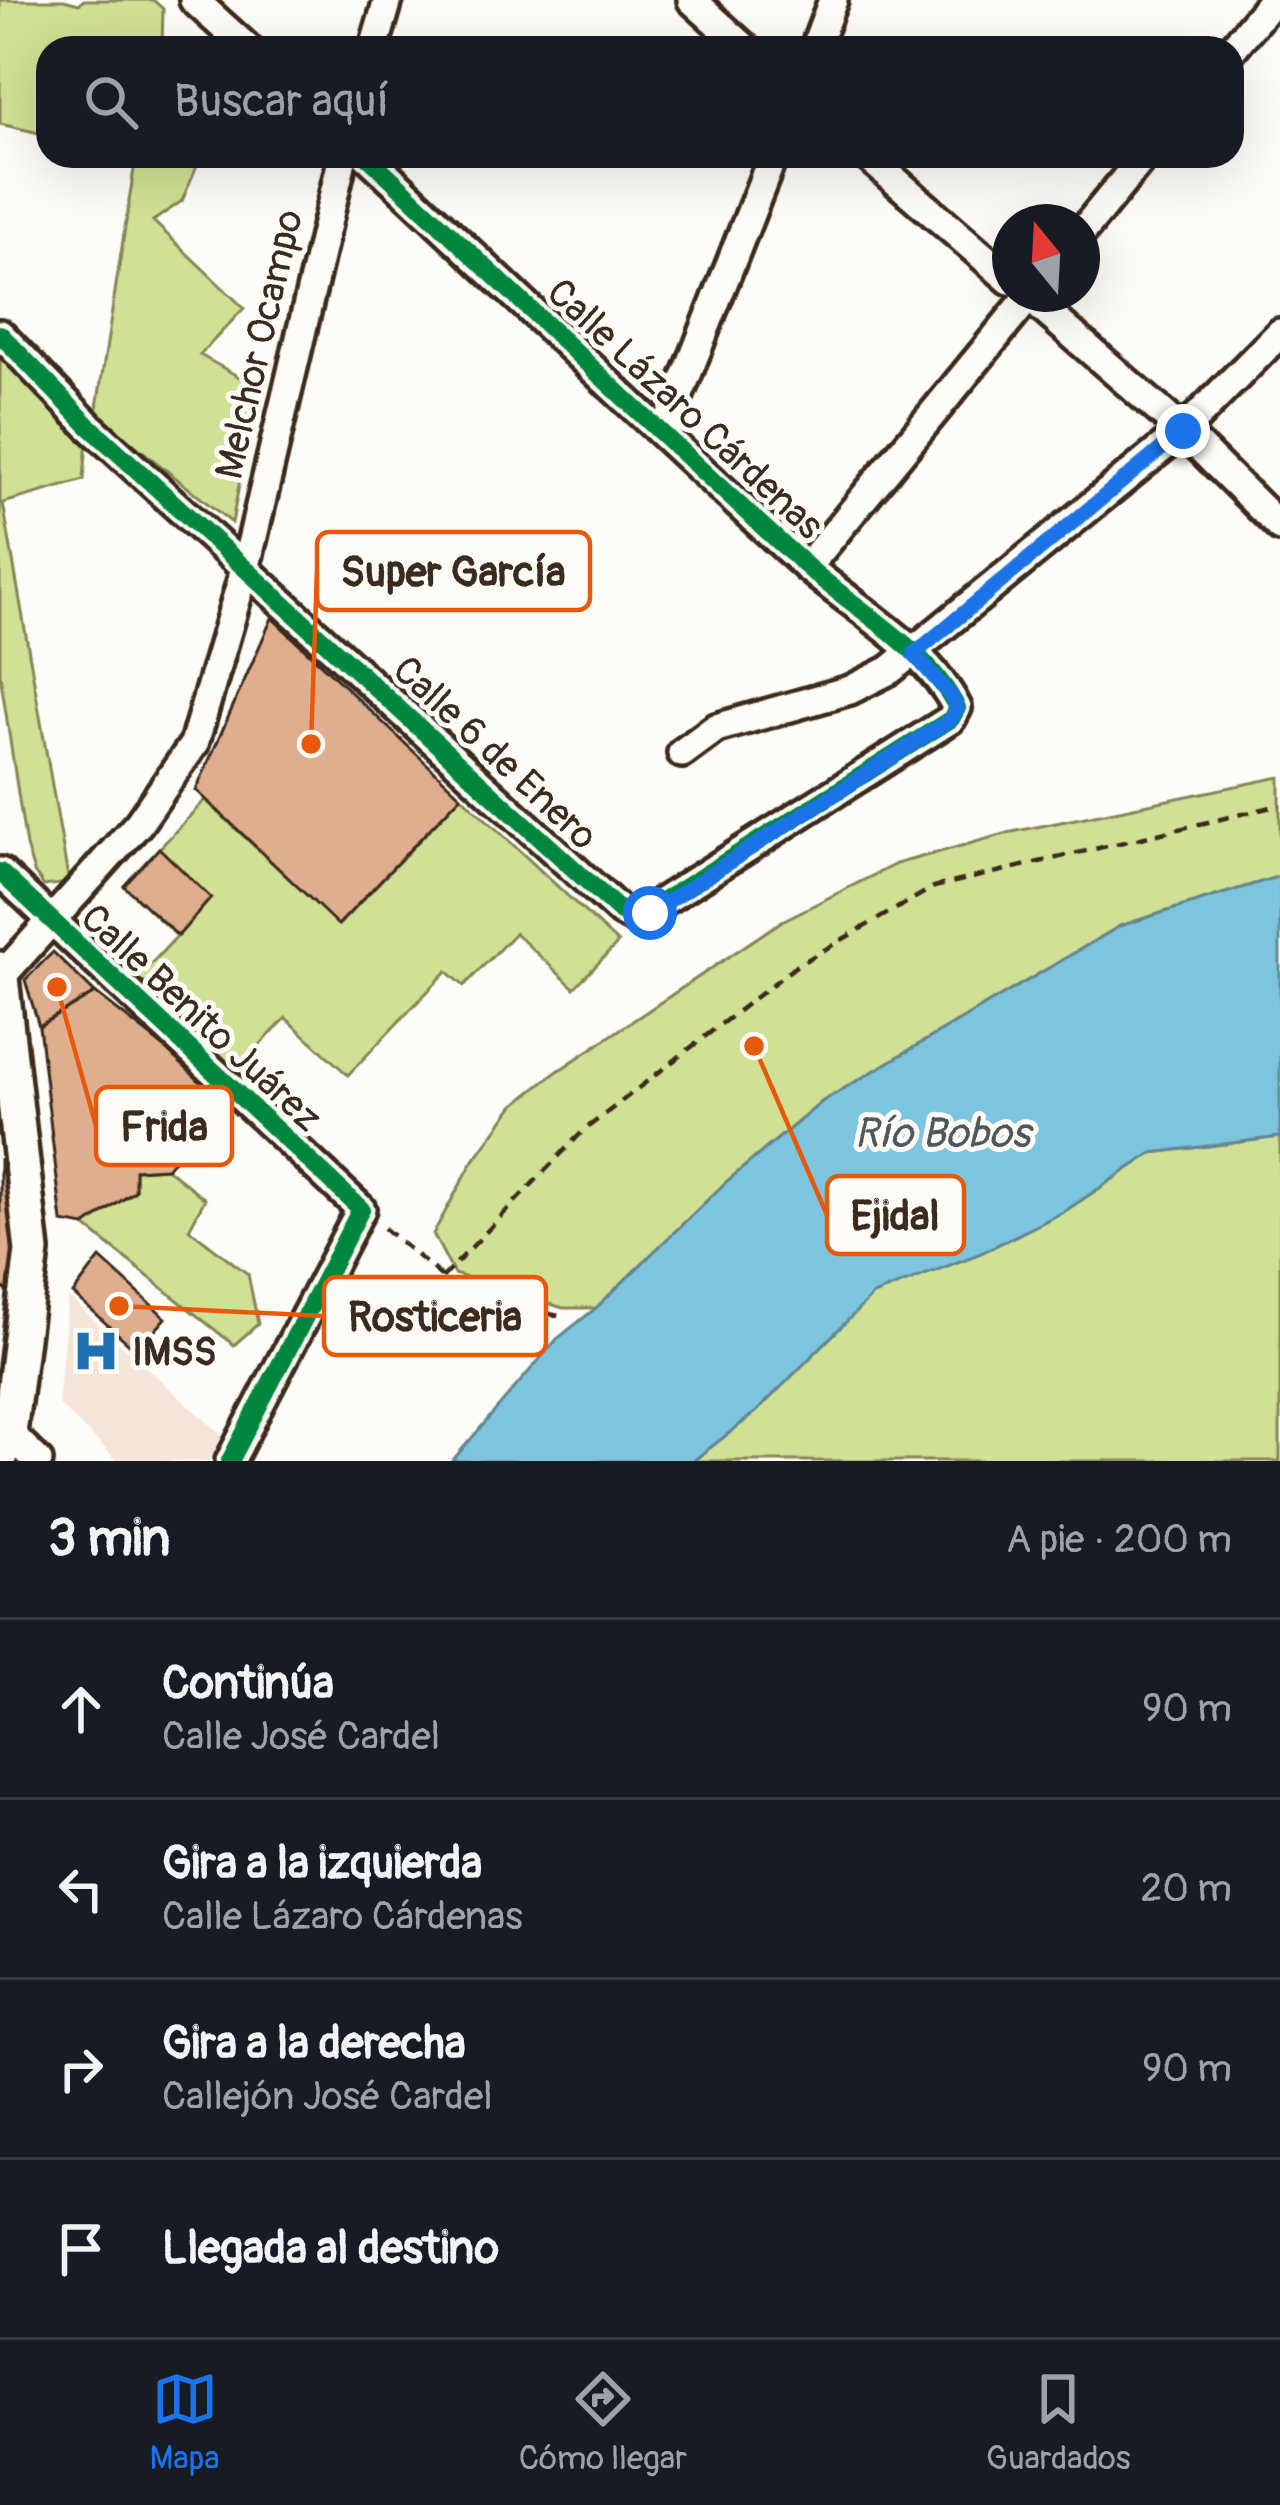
<!DOCTYPE html>
<html lang="es">
<head>
<meta charset="utf-8">
<style>
  :root { --surface:#171b24; --page:#242831; --text:#f1f3f6; --muted:#9ea1a6; --line:#363941; --accent:#1a73e8 }
  body { margin:0; font-family:Pangolin,sans-serif; background:var(--page); color:var(--text) }
  .compass { position:absolute; left:992px; top:204px; width:108px; height:108px; border-radius:50%; background:var(--surface); box-shadow:0 12px 48px #0002; rotate:342deg }
  .stop { position:absolute; width:36px; height:36px; margin:-27px; border:9px solid #1a73e8; border-radius:50%; background:#fff }
  .stop.end { background:#1a73e8; border-color:#fff; box-shadow:0 3px 12px #0008 }
  .list { margin:0; padding:0; list-style:none }
  h2 { display:flex; justify-content:space-between; align-items:center; height:156px; margin:0; padding:0 48px; font-size:51px }
  h2 small { font-size:39px; font-weight:400; color:var(--muted) }
  .list li { display:grid; grid-template-columns:78px 1fr auto; gap:36px; align-items:center; box-sizing:border-box; height:180px; padding:0 48px; border-top:3px solid var(--line) }
  .list b { display:block; font-size:45px; white-space:nowrap }
  .list p { margin:0; font-size:39px; white-space:nowrap; color:var(--muted) }
  .list em { font-size:39px; font-style:normal; color:var(--muted) }
  .icon { flex:none; width:66px; height:66px; fill:none; stroke:currentColor; stroke-width:2; stroke-linecap:round; stroke-linejoin:round }
  .map { position:relative; flex:none; width:1280px; height:1461px; overflow:hidden }
  .search { position:absolute; background:var(--surface); box-shadow:0 12px 48px #0002; left:36px; right:36px; top:36px; height:132px; display:flex; align-items:center; gap:30px; box-sizing:border-box; padding:0 42px; border-radius:36px; color:var(--muted); font-size:45px }
  .sheet { height:876px; background:var(--surface) }
  nav { display:flex; justify-content:space-around; align-items:center; box-sizing:border-box; height:168px; border-top:3px solid var(--line); background:var(--surface); font-size:33px; color:var(--muted) }
  nav a { display:grid; justify-items:center; gap:6px }
  nav .on { color:var(--accent) }
  .map>svg:first-child { display:block }
  .built { fill:#f4e5d8 }
  .green { fill:#d0e094; stroke:#868559; stroke-width:3 }
  .water { fill:#7dc5de; stroke:#638791; stroke-width:3 }
  .building { fill:#deae8f; stroke:#3b2a1e; stroke-width:3 }
  .lines { fill:none; stroke-linecap:round; stroke-linejoin:round }
  .minor-casing { stroke:#3b2a1e; stroke-width:36 }
  .major-casing { stroke:#3b2a1e; stroke-width:42 }
  .path { stroke:#3b2a1e; stroke-width:4.5; stroke-dasharray:12 9; stroke-linecap:butt }
  .minor { stroke:#fdfcf7; stroke-width:27 }
  .major { stroke:#fdfcf7; stroke-width:33 }
  .cycleway-casing { stroke:#fdfcf7; stroke-width:26 }
  .cycleway { stroke:#00873e; stroke-width:18 }
  .route { stroke:#1a73e8; stroke-width:15 }
  .labels { text-anchor:middle; stroke-width:10; stroke-linejoin:round; paint-order:stroke }
  .street-label { font-size:39px; fill:#3b2a1e; stroke:#fdfcf7 }
  .poi-label { font-size:39px; font-weight:bold; fill:#3b2a1e; stroke:#fdfcf7; text-anchor:start }
  .water-label { font-size:42px; font-style:italic; fill:#4f5858; stroke:#fdfcf7 }
  .leader { fill:none; stroke:#e8590c; stroke-width:4.5 }
  .callout-dot { fill:#e8590c; stroke:#fdfcf7; stroke-width:4.5 }
  .callout { fill:#fdfcf7; stroke:#e8590c; stroke-width:4.5 }
  .callout-label { font-size:42px; text-anchor:middle; font-weight:bold; fill:#3b2a1e }
</style>
</head>
<body>
<div class="map">
<svg width="1280" height="1461" viewBox="0 0 1280 1461">
  <rect width="100%" height="100%" fill="#fdfcf7"/>
  <filter id="ink" filterUnits="userSpaceOnUse"><feTurbulence type="fractalNoise" baseFrequency=".00833" numOctaves="2"/><feDisplacementMap in="SourceGraphic" scale="24" xChannelSelector="R" yChannelSelector="G"/><feConvolveMatrix kernelMatrix="1 2 1 2 8 2 1 2 1" color-interpolation-filters="sRGB"/></filter>
  <g filter="url(#ink)">
    <path class="built" d="M68,1297L223,1436L209,1461H118L58,1404Z"/>
    <g class="green">
      <path d="M0,0H64L79,4L84,0H153L163,9L162,48H48V135L0,124Z"/>
      <path d="M200,158L182,201L153,221L244,308L200,355L257,387L232,523L96,414L135,163Z"/>
      <path d="M0,324L70,384L88,425L84,480L3,503L69,883L44,886L34,872L26,846L0,674Z"/>
      <path d="M1280,777V876L1120,926L823,1101L726,1182L596,1308H563L454,1274L433,1234L472,1163L513,1106L555,1073L782,921L896,864L1012,832Z"/>
      <path d="M461,796L618,943L574,988L515,933L464,986L447,971L348,1075L286,1018L233,1073L135,981L177,936L124,886L205,800L339,925Z"/>
      <path d="M1280,1137V1461H693L756,1412L872,1295L981,1253L1065,1211L1152,1153Z"/>
      <path d="M166,1168L205,1199L189,1229L248,1274L258,1324L234,1345L85,1226L135,1191V1170Z"/>
    </g>
    <path class="water" d="M1280,876V1137L1152,1153L1065,1211L981,1253L873,1295L756,1412L693,1461H452L557,1339L596,1308L726,1182L823,1101L1120,926Z"/>
    <g class="building">
      <path d="M272,618L461,796L338,925L196,790Z"/>
      <path d="M159,848L211,898L178,936L124,886Z"/>
      <path d="M53,952L95,993L39,1026L25,980Z"/>
      <path d="M95,993L234,1102L166,1168L135,1170V1191L85,1226L62,1222L39,1026Z"/>
      <path d="M0,1158L19,1248L15,1298L0,1285Z"/>
      <path d="M100,1258L166,1318L137,1351L73,1294Z"/>
    </g>
    <g class="lines">
      <defs>
        <g id="minor">
          <path d="M194,0L247,48"/>
          <path d="M692,0L745,48"/>
          <path d="M374,48L388,0"/>
          <path d="M815,48L833,0"/>
          <path d="M1232,49L1273,0"/>
          <path d="M867,156L1010,280"/>
          <path d="M1082,232L1144,156"/>
          <path d="M1026,294L1183,431L1280,527"/>
          <path d="M0,334L88,425L621,912L635,919L951,719L957,708C927,647 854,609 804,564C656,431 513,292 367,156"/>
          <path d="M664,433L773,156"/>
          <path d="M807,567L1031,294"/>
          <path d="M682,753L716,728L850,690L890,670L1183,431L1280,333"/>
          <path d="M0,872L361,1209L230,1461"/>
          <path d="M0,978L139,823L194,744L246,566L343,156"/>
          <path d="M0,1424L38,1461"/>
        </g>
        <path id="major" d="M0,969L32,1251L9,1433L0,1458"/>
      </defs>
      <use href="#minor" class="minor-casing"/>
      <use href="#major" class="major-casing"/>
      <g class="path">
        <path d="M384,1228L465,1296L559,1316"/>
        <path d="M442,1278L583,1131L796,966L934,887L1280,805"/>
      </g>
      <use href="#minor" class="minor"/>
      <use href="#major" class="major"/>
      <defs>
        <g id="cycleway">
          <path d="M0,334L88,425L621,912L635,919L951,719L957,708C927,647 854,609 804,564C656,431 513,292 367,156"/>
          <path d="M0,872L361,1209L230,1461"/>
        </g>
      </defs>
      <use href="#cycleway" class="cycleway-casing"/>
      <use href="#cycleway" class="cycleway"/>
    </g>
  </g>
  <g class="lines" filter="url(#ink)">
    <path class="route" d="M650,913L951,719L957,708L951,696L914,654L1183,431"/>
  </g>
  <defs>
    <symbol id="hospital-bare" viewBox="-9 -9 18 18"><path d="M-5-5h3v3.5h4V-5h3V5h-3V1.5h-4V5h-3Z" fill="#1f6fb2" stroke="#fdfcf7" stroke-width="2.5" paint-order="stroke"/></symbol>
  </defs>
  <g fill-rule="evenodd">
    <use href="#hospital-bare" x="63" y="1318" width="66" height="66"/>
  </g>
  <g class="labels">
    <g class="street-label">
      <text transform="translate(258 344) rotate(-77)" y="14">Melchor Ocampo</text>
      <text transform="translate(686 408) rotate(43)" y="14">Calle Lázaro Cárdenas</text>
      <text transform="translate(496 752) rotate(43)" y="14">Calle 6 de Enero</text>
      <text transform="translate(202 1017) rotate(43)" y="14">Calle Benito Juárez</text>
    </g>
    <g class="poi-label">
      <text x="132" y="1365">IMSS</text>
    </g>
    <g class="water-label">
      <text x="942" y="1147">Río Bobos</text>
    </g>
  </g>
  <path class="leader" d="M311 744L317 571M57 987L96 1126M754 1046L827 1215M119 1306L324 1316"/>
  <g class="callout-dot">
    <circle cx="311" cy="744" r="12"/>
    <circle cx="57" cy="987" r="12"/>
    <circle cx="754" cy="1046" r="12"/>
    <circle cx="119" cy="1306" r="12"/>
  </g>
  <g class="callout">
    <rect x="317" y="532" width="273" height="78" rx="12"/>
    <rect x="96" y="1087" width="136" height="78" rx="12"/>
    <rect x="827" y="1176" width="137" height="78" rx="12"/>
    <rect x="324" y="1277" width="222" height="78" rx="12"/>
  </g>
  <g class="callout-label">
    <text x="453" y="586">Super García</text>
    <text x="164" y="1141">Frida</text>
    <text x="895" y="1230">Ejidal</text>
    <text x="435" y="1331">Rosticeria</text>
  </g>
</svg>
<svg class="compass" viewBox="-18 -18 36 36"><path d="M0-13l5 13h-10z" fill="#e53935"/><path d="M0 13l5-13h-10z" fill="#9ea1a6"/></svg>
<div class="stop" style="left:650px;top:913px"></div>
<div class="stop end" style="left:1183px;top:431px"></div>
<div class="search"><svg class="icon" aria-label="search" viewBox="0 0 24 24"><circle cx="10" cy="10" r="6"/><path d="M15 15l6 6"/></svg>Buscar aquí</div>
</div>
<section class="sheet">
<h2>3 min<small>A pie · 200 m</small></h2>
<ul class="list">
<li><svg class="icon" aria-label="ahead" viewBox="0 0 24 24"><path d="M12 20V5M6 11l6-6 6 6"/></svg><div><b>Continúa</b><p>Calle José Cardel</p></div><em>90 m</em></li>
<li><svg class="icon" aria-label="left" viewBox="0 0 24 24"><path d="M17 20v-9H6M10 6l-5 5 5 5"/></svg><div><b>Gira a la izquierda</b><p>Calle Lázaro Cárdenas</p></div><em>20 m</em></li>
<li><svg class="icon" aria-label="right" viewBox="0 0 24 24"><path d="M7 20v-9h11M14 6l5 5-5 5"/></svg><div><b>Gira a la derecha</b><p>Callejón José Cardel</p></div><em>90 m</em></li>
<li><svg class="icon" aria-label="arrive" viewBox="0 0 24 24"><path d="M6 21V4h12l-3 4 3 4H6"/></svg><div><b>Llegada al destino</b></div></li>
</ul>
</section>
<nav>
<a class="on"><svg class="icon" aria-label="map" viewBox="0 0 24 24"><path d="M3 6l6-2 6 2 6-2v14l-6 2-6-2-6 2zM9 4v14M15 6v14"/></svg>Mapa</a>
<a><svg class="icon" aria-label="directions" viewBox="0 0 24 24"><path d="M12 3l9 9-9 9-9-9zM9 14v-3h6M13 9l2 2-2 2"/></svg>Cómo llegar</a>
<a><svg class="icon" aria-label="saved" viewBox="0 0 24 24"><path d="M7 4h10v16l-5-4-5 4z"/></svg>Guardados</a>
</nav>
</body>
</html>
